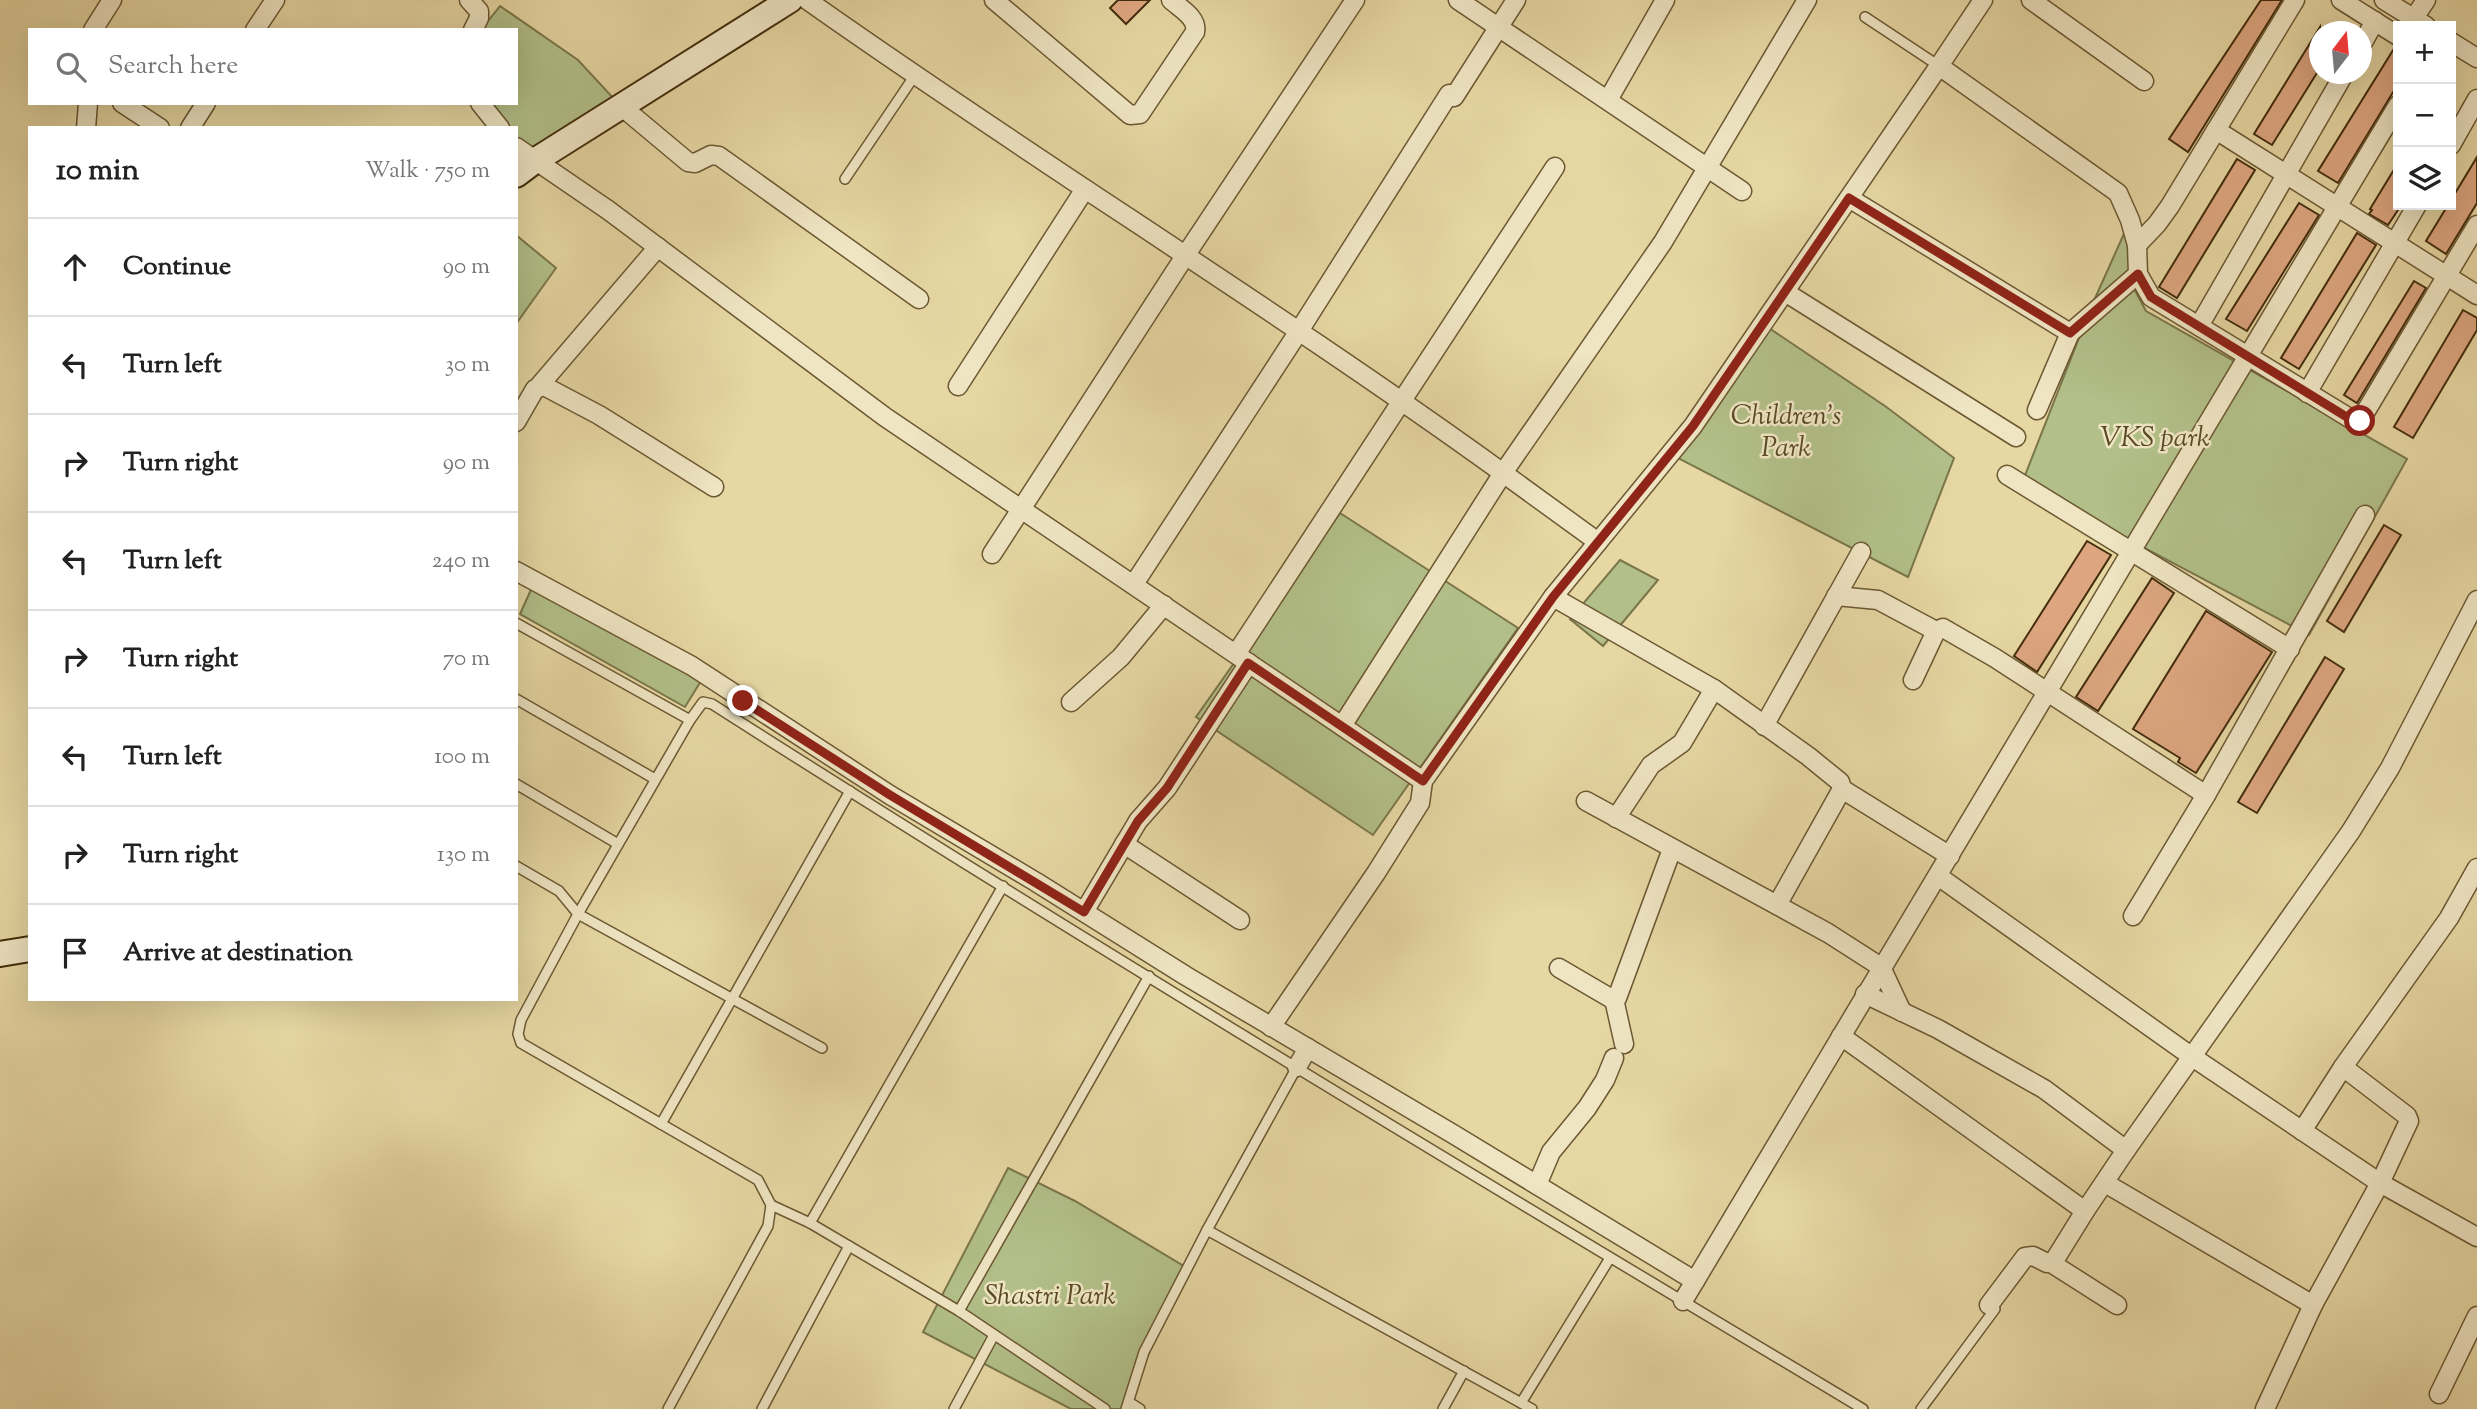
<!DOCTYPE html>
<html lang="en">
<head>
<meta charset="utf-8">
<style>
  :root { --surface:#fff; --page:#f6f6f6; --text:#222; --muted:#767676; --line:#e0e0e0 }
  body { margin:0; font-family:"Sorts Mill Goudy",serif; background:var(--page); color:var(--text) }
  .controls { position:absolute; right:21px; top:21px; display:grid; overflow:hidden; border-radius:0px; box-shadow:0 7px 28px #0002 }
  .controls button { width:63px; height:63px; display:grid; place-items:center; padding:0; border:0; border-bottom:2px solid var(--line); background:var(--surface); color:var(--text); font:35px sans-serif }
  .compass { position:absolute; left:2309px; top:21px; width:63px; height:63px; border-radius:50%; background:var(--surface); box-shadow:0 7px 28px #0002; rotate:16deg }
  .stop { position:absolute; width:21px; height:21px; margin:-16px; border:5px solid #8f2418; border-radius:50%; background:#fff }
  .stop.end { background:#8f2418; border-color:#fff; box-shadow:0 2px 7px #0008 }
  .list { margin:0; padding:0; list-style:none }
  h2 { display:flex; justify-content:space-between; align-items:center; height:91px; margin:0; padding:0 28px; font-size:30px }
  h2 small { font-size:23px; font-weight:400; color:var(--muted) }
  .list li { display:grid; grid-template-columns:46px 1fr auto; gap:21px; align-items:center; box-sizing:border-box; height:98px; padding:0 28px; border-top:2px solid var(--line) }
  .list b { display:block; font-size:26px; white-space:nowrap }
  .list em { font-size:23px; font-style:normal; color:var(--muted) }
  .icon { flex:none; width:38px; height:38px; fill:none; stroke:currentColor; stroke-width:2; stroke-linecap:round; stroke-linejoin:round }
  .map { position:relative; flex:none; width:2477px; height:1409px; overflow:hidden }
  .search { position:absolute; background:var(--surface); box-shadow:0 7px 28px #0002; left:28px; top:28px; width:490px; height:77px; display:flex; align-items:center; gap:18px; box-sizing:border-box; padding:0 24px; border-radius:0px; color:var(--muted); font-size:26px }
  .panel { position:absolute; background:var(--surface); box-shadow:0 7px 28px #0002; left:28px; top:126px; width:490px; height:875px; border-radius:0px }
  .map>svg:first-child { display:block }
  .green { fill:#b2bf88; stroke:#7a764a; stroke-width:2 }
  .building { fill:#dda680; stroke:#432d0c; stroke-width:2 }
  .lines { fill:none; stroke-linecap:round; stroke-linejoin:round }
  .service-casing { stroke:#6c5832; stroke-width:12 }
  .minor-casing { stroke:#6c5832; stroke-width:21 }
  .secondary-casing { stroke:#432d0c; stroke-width:28 }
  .service { stroke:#efe5c3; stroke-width:9 }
  .minor { stroke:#efe5c3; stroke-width:18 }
  .secondary { stroke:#efe5c3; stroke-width:24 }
  .route { stroke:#8f2418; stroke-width:9 }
  .labels { text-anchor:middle; stroke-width:5; stroke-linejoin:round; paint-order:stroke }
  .park-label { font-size:28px; font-style:italic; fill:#594a25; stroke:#efe5c3 }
</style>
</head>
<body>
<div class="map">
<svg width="2477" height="1409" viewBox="0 0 2477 1409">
  <rect width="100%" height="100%" fill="#e6d7a3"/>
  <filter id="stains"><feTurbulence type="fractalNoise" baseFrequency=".00286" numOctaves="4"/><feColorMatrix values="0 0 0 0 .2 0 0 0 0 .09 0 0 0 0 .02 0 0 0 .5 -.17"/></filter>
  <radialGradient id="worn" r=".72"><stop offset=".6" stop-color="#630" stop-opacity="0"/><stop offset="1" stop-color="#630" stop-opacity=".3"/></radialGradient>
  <g class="green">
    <path d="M500,6L578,60L616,101L537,153L517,139L516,128H509L489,103H516V30H481Z"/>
    <path d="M2127,227L2131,283L2146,311L2407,459L2309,635L2022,483L2092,305Z"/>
    <path d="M516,235L556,268L516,324Z"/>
    <path d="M1763,324L1885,406L1954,458L1908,577L1670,454Z"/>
    <path d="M1340,513L1518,628L1373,835L1196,717Z"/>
    <path d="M1620,560L1658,580L1603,646L1570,619Z"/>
    <path d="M534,583L704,676L685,707L520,614Z"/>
    <path d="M1008,1168L1075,1201L1187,1268L1124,1409H1071L923,1332Z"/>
  </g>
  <g class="building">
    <path d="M1118,0H1150L1126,24L1110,8Z"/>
    <path d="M2261,0H2282L2188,152L2169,139Z"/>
    <path d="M2320,27V68L2272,145L2254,134Z"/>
    <path d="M2395,47H2398V84L2338,183L2318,171Z"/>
    <path d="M2477,157V203L2446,254L2426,241L2448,205H2451V200Z"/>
    <path d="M2237,159L2255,170L2177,298L2159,287Z"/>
    <path d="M2398,163V210L2388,225L2369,214L2372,210L2370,209Z"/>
    <path d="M2299,203L2319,215L2247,331L2226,319Z"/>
    <path d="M2357,233L2376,245L2299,369L2281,358Z"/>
    <path d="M2414,281L2426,288L2357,403L2344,395Z"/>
    <path d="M2463,310L2477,318V330L2413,438L2394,427Z"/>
    <path d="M2384,525L2401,535L2344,632L2327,621Z"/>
    <path d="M2087,541L2111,555L2037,672L2014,656Z"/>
    <path d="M2152,578L2174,593L2098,711L2076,697Z"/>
    <path d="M2206,611L2272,652L2196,773L2178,762L2180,758L2133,729Z"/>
    <path d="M2325,657L2344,669L2257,813L2238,802Z"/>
  </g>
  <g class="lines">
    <defs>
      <g id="service">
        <path d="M1865,17L1939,66"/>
        <path d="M845,179L915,75"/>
        <path d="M516,623L690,720L578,914L521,1020L518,1034L521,1043L758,1180L771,1205L768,1226L668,1409"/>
        <path d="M516,699L655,779"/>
        <path d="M690,720L703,702L712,704C1091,946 1477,1178 1863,1409"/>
        <path d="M516,784L618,844"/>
        <path d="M516,866L559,891L578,914L822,1048"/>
        <path d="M661,1124L850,791"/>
        <path d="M771,1205L810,1223L959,1311L1105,1409"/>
        <path d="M810,1223L1003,886"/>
        <path d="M1207,1230L1297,1067"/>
        <path d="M959,1311L1149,976"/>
        <path d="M1129,1402L1140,1409"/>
        <path d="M1521,1403L1610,1258"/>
        <path d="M762,1409L849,1246"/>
        <path d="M954,1409L994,1335"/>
        <path d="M1126,1409L1144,1352L1207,1230L1532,1409"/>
        <path d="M1443,1409L1464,1371"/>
        <path d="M1921,1409L1995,1309"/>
      </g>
      <g id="minor">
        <path d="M469,0L479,11V18L473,30"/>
        <path d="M807,0C1036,162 1276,309 1503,473L1663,242L1807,0"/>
        <path d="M994,0L1130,115L1140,114L1195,32C1198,18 1181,9 1171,0"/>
        <path d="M1458,0L1742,191"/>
        <path d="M1983,0L1939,66L2118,193L2130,220L2137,245L2138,274L2151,297L2356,422L2360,421L2477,225"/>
        <path d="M2031,0L2144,81"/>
        <path d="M2341,0L2398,36"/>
        <path d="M2384,0L2426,26"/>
        <path d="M2414,18L2426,0"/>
        <path d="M93,30L112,0"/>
        <path d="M255,30L275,0"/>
        <path d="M2451,42L2477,58"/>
        <path d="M2362,44L2375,21"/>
        <path d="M1454,97L1516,0"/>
        <path d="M1608,100L1665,0"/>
        <path d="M122,103L160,128"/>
        <path d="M480,103L500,128"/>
        <path d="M621,106L688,162L695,163L711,155L719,156L919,299"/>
        <path d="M86,128L88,103"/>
        <path d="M190,128L206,103"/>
        <path d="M2216,130L2477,295"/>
        <path d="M2451,145L2477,99"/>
        <path d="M516,147L608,210L885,417L1423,781"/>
        <path d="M1849,198L2070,333L2138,274"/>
        <path d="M2137,245L2157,224L2170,206L2295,0"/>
        <path d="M1785,292L2016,437"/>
        <path d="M2199,326L2344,74"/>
        <path d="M539,386L658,247"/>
        <path d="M958,386L1085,189"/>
        <path d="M2307,393L2417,205"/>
        <path d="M2037,410L2070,333"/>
        <path d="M516,422L535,389L544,386L599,415L714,487"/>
        <path d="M2007,475L2290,649"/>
        <path d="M992,554L1185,256L1355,0"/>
        <path d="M516,571L692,666L890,795L1036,882L1186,976L1453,1134L1695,1281"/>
        <path d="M1134,584L1299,331L1449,94"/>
        <path d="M1836,596L1878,600L1936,631"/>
        <path d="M1553,597L1714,689"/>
        <path d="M1236,654L1555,167"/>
        <path d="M1913,680L1936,631L1943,628L1995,658L2206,795"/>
        <path d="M1071,702L1121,657L1164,605"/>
        <path d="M1342,726L1503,473L1598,542"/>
        <path d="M1764,726L1861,552"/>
        <path d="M1842,789L1950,856"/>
        <path d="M1586,801L1828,933L1881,967L1902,1012"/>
        <path d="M1616,818L1651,765L1682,743L1714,689L1808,756L1840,782L1842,789L1777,905"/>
        <path d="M1124,844L1240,920"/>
        <path d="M2477,868L2449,918L2343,1067L2407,1116L2409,1121L2380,1183L2477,1237"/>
        <path d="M1938,876L2191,1056L2380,1183L2313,1305L2265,1409"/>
        <path d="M1084,912L1138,821L1167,788L1249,663"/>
        <path d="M2133,916L2206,795L2365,515"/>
        <path d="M1559,968L1612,999L1617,998L1672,849"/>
        <path d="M1865,994L1938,1029L2044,1089L2126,1150L2351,831L2390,768L2477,600"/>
        <path d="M1614,999L1624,1044"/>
        <path d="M1271,1027L1376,873L1420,803L1423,781L1553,597L1693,426L1939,66"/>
        <path d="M1841,1036L2085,1211L2126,1150"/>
        <path d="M1297,1067L1308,1048"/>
        <path d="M2302,1131L2343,1067"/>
        <path d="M2105,1183L2313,1305"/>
        <path d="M1537,1185L1551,1152L1587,1108L1605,1080L1614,1058"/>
        <path d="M2051,1263L2117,1305"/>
        <path d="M1683,1301L2398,105"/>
        <path d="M1989,1305L2025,1257L2033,1256L2047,1263L2054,1261L2085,1211"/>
        <path d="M2439,1394L2477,1316"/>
      </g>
      <g id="secondary">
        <path d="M516,175L536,160L790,0"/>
        <path d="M0,954L30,949"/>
      </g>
    </defs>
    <use href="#service" class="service-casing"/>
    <use href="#minor" class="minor-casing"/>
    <use href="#secondary" class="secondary-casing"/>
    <use href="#service" class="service"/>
    <use href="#minor" class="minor"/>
    <use href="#secondary" class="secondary"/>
  </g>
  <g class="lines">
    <path class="route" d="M743,701L890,795L1084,912L1138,821L1167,788L1248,663L1423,781L1553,597L1693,426L1849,198L2070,333L2138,274L2151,297L2350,419L2356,422L2360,421"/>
  </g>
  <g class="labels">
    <g class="park-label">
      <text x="1786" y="424">Children's<tspan x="1786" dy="32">Park</tspan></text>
      <text x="2155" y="446">VKS park</text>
      <text x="1050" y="1304">Shastri Park</text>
    </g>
  </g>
  <rect width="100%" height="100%" filter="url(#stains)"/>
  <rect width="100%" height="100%" fill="url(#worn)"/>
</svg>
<div class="controls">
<button>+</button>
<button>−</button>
<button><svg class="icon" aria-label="layers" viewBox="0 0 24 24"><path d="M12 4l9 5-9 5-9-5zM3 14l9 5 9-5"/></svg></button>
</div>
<svg class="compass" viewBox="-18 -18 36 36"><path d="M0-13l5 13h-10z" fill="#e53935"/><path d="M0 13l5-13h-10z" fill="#767676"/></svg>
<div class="stop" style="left:2360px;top:421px"></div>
<div class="stop end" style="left:743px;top:701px"></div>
<div class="search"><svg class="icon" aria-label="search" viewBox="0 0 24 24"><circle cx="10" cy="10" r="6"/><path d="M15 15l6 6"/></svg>Search here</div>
<section class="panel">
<h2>10 min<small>Walk · 750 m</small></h2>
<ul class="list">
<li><svg class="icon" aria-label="ahead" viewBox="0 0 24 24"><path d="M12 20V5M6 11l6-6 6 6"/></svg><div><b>Continue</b></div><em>90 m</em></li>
<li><svg class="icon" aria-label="left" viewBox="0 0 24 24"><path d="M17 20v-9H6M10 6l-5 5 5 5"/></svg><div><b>Turn left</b></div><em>30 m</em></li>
<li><svg class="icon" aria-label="right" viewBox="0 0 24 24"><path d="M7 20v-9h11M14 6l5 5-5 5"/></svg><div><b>Turn right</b></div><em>90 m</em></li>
<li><svg class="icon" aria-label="left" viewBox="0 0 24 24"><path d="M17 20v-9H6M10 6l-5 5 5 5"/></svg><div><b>Turn left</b></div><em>240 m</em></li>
<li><svg class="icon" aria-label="right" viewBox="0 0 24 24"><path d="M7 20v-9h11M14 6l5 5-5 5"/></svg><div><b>Turn right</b></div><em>70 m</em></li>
<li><svg class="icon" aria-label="left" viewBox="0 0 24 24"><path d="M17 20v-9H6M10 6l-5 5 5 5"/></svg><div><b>Turn left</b></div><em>100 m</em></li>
<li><svg class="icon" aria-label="right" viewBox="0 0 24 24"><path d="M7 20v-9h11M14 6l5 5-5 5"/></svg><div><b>Turn right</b></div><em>130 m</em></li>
<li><svg class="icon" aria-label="arrive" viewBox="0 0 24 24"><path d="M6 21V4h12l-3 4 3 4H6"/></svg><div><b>Arrive at destination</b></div></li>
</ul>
</section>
</div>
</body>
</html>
